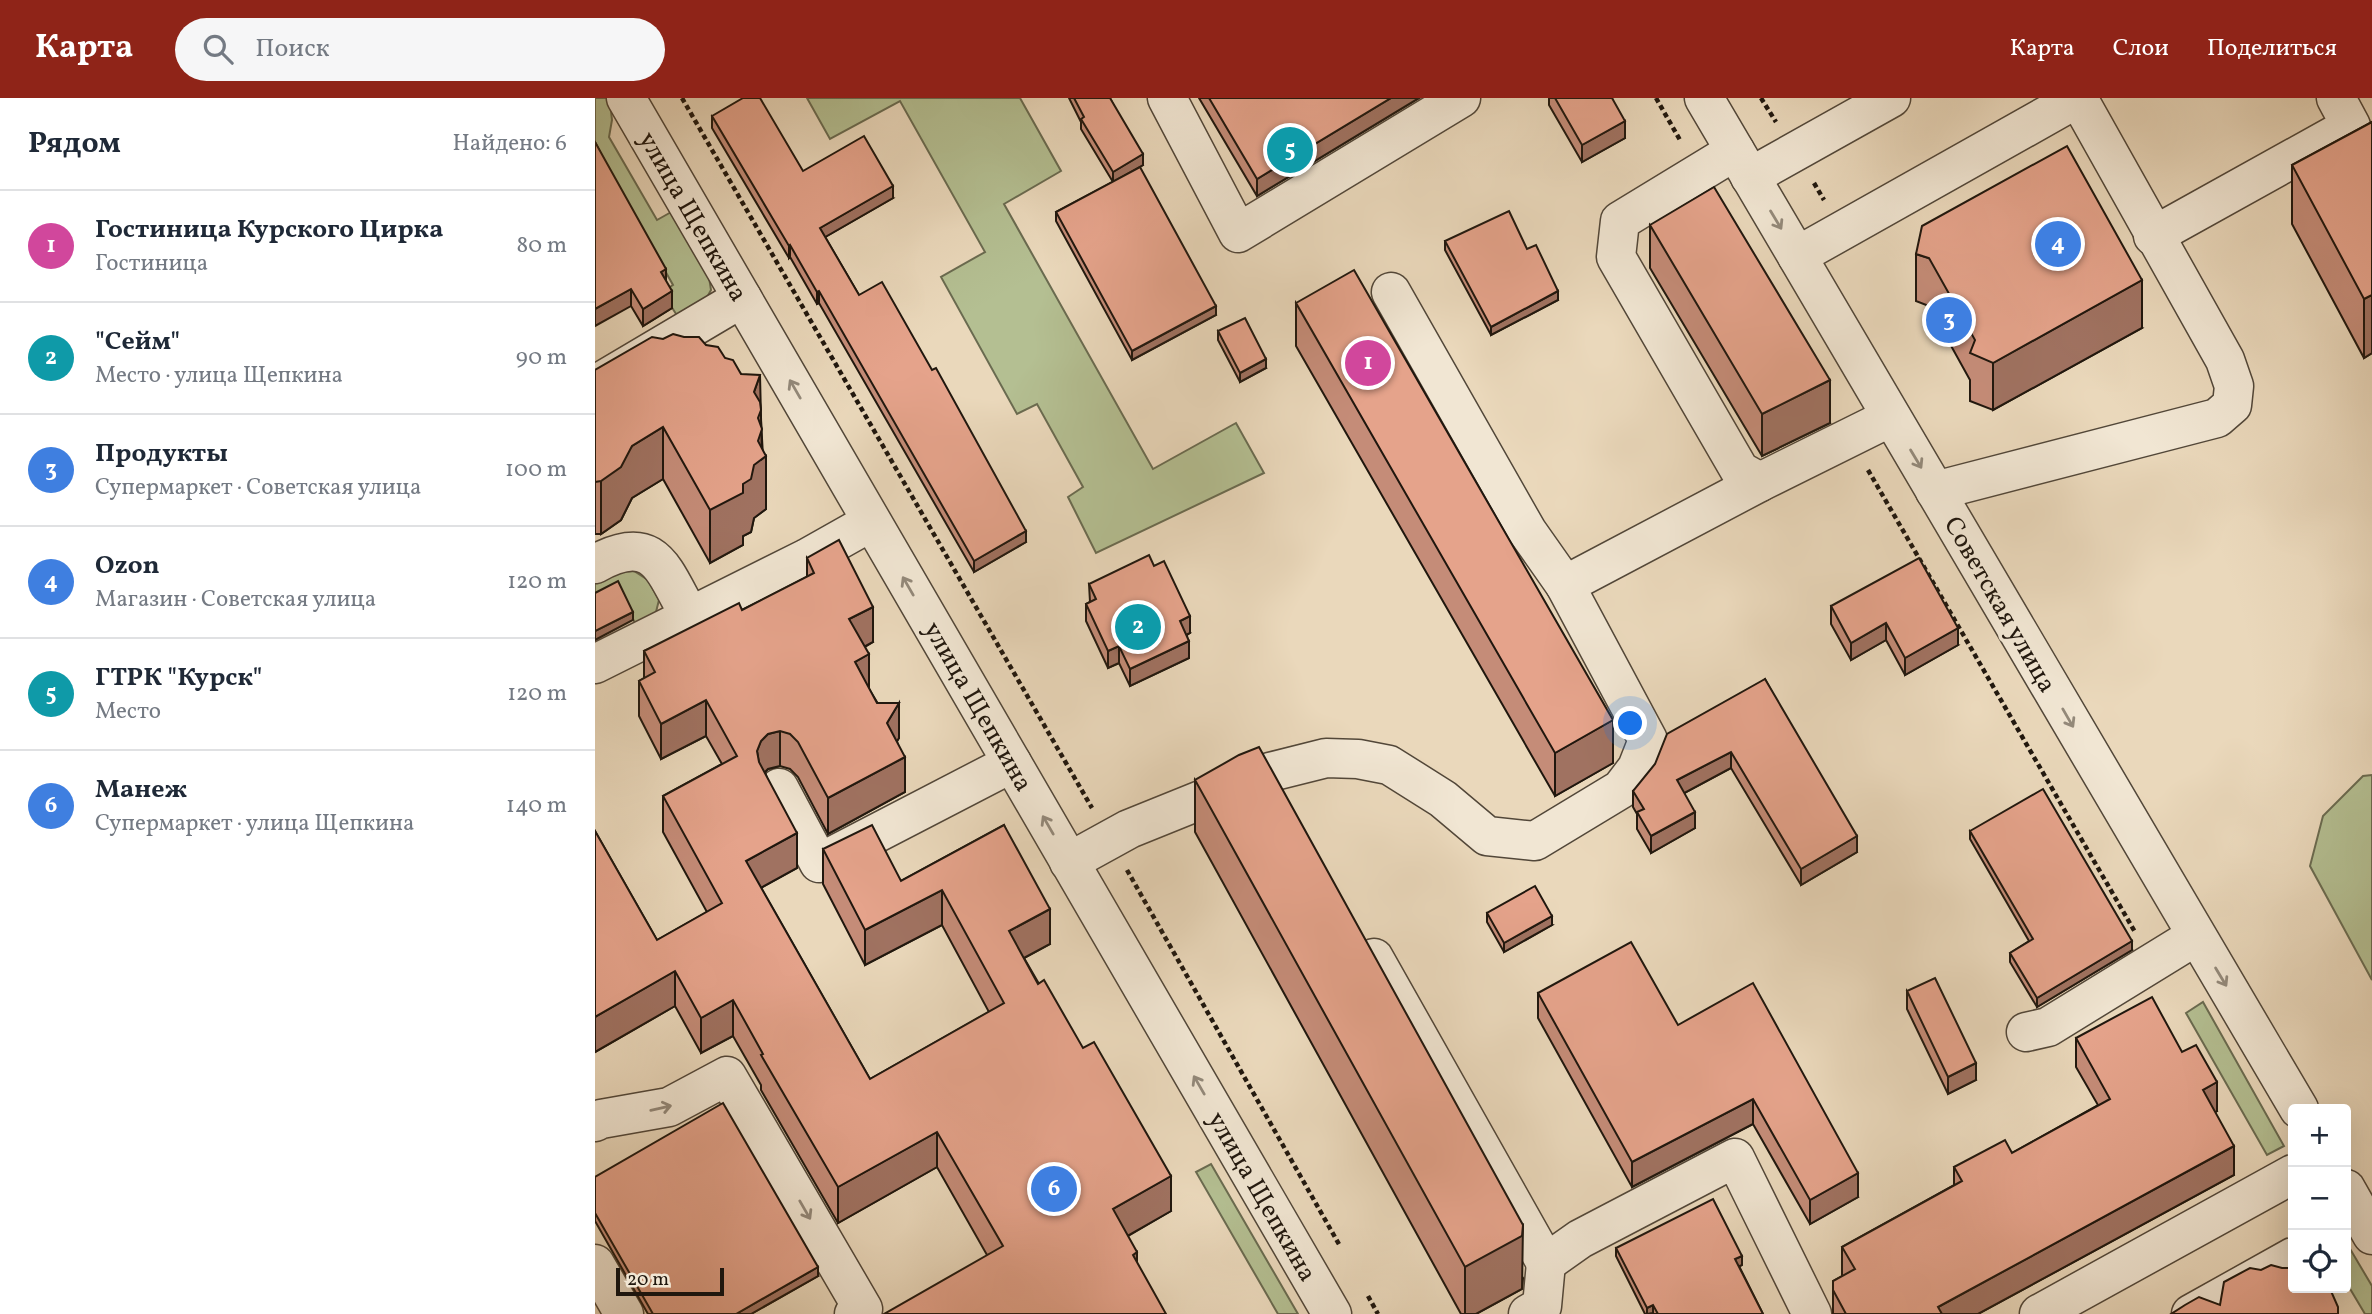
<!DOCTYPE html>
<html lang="ru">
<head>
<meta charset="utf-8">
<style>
  :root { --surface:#fff; --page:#f6f6f7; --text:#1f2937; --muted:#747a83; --line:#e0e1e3; --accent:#8f2418 }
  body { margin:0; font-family:Vollkorn,serif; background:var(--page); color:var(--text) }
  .controls { position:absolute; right:21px; bottom:21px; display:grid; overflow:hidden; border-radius:7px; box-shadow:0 7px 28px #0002 }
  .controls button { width:63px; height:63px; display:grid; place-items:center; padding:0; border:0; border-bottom:2px solid var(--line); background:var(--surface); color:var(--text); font:35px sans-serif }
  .scale { position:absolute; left:21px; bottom:18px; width:108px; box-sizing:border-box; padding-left:7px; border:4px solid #20170e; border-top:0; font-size:19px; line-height:24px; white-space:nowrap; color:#20170e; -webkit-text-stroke:5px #f1e6d3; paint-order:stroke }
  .you { position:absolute; left:1036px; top:626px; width:24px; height:24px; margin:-18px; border:5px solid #fff; border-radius:50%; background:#1a73e8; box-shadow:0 0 0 10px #1a73e833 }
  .badge { display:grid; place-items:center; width:46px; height:46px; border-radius:50%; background:var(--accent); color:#fff; font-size:23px; font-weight:700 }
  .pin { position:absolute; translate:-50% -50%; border:4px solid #fff; box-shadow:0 2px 7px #0006 }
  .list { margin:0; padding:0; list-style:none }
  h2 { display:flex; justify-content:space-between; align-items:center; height:91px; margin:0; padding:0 28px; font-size:30px }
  h2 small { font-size:23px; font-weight:400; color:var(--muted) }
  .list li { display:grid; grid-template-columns:46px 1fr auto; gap:21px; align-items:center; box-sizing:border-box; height:112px; padding:0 28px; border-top:2px solid var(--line) }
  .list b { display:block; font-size:26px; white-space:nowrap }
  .list p { margin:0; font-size:23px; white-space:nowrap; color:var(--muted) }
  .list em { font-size:23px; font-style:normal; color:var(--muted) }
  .icon { flex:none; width:38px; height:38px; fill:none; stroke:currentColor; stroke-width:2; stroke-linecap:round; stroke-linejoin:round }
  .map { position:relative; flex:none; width:1777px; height:1216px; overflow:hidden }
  header { display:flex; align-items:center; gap:42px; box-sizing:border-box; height:98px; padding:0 35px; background:var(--accent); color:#fff }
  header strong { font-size:33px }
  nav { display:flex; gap:38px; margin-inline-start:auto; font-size:24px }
  .search { width:490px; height:63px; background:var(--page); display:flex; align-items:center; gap:18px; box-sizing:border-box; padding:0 24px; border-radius:38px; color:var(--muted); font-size:26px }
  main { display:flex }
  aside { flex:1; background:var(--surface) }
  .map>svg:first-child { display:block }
  .green { fill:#b4bf92; stroke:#6a6b50; stroke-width:2 }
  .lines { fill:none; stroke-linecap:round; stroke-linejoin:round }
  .minor-casing { stroke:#524739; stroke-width:41 }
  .path { stroke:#20170e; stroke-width:4.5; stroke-dasharray:5 3.5; stroke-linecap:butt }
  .minor { stroke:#f1e6d3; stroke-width:38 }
  .wall { fill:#c58c78; stroke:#20170e; stroke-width:2 }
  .shaded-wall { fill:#a07261; stroke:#20170e; stroke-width:2 }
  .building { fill:#e5a38b; stroke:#20170e; stroke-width:2 }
  .oneway { stroke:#93897a }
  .labels { text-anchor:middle; stroke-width:7; stroke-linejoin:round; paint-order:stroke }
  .street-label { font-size:26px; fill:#20170e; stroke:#f1e6d3 }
</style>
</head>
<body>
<header>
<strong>Карта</strong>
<div class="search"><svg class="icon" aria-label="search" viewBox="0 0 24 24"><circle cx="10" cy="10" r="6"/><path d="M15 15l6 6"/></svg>Поиск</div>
<nav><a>Карта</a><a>Слои</a><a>Поделиться</a></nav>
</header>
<main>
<aside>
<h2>Рядом<small>Найдено: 6</small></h2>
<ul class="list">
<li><span class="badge" style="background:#d1479c">1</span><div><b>Гостиница Курского Цирка</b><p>Гостиница</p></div><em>80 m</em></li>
<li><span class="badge" style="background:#0f9aa8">2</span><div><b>&quot;Сейм&quot;</b><p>Место · улица Щепкина</p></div><em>90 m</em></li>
<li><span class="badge" style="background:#3f7fe0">3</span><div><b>Продукты</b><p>Супермаркет · Советская улица</p></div><em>100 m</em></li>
<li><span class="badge" style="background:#3f7fe0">4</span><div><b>Ozon</b><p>Магазин · Советская улица</p></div><em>120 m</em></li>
<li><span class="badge" style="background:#0f9aa8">5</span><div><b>ГТРК &quot;Курск&quot;</b><p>Место</p></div><em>120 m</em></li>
<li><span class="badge" style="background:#3f7fe0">6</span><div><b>Манеж</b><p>Супермаркет · улица Щепкина</p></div><em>140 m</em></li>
</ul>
</aside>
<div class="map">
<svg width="1777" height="1216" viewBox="0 0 1777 1216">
  <rect width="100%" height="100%" fill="#ead8bb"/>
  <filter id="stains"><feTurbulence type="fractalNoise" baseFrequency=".00286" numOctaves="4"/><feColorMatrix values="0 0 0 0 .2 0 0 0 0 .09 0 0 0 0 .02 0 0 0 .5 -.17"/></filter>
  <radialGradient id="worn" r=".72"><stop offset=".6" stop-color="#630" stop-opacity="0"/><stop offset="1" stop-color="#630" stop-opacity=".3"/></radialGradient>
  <g class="green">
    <path d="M0,0H12L15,5L17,22L14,39L62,122L78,113L114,179L116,192L110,203L83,219L67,194L78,187L0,48Z"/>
    <path d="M212,0H425L466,73L409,106L558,371L641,325L669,375L501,455L473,399L488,389L442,306L422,316L346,179L390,154L305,3L235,41Z"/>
    <path d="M39,473L53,482L64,502L60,518L40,525L23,492L0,503V485L19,475Z"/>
    <path d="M1777,677V882L1715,768L1728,718L1768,678Z"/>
    <path d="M1608,904L1689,1048L1672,1057L1591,915Z"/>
    <path d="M616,1066L703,1216H683L601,1074Z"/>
    <path d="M1751,1144L1777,1188V1216H1770L1751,1184Z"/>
  </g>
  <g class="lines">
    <defs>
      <g id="minor">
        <path d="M31,0L737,1216"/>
        <path d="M572,0L643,135L866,0"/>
        <path d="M1109,0L1704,1011"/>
        <path d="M1140,53L1025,123L1021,159L1145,373L1165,384"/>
        <path d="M1155,79L1296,0"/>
        <path d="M1558,138L1756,28L1741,0"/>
        <path d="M1202,158L1483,0"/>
        <path d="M796,194L932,433L970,487"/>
        <path d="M0,287L147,200"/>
        <path d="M1340,393L1622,320L1637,307L1639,288L1630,262L1483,0"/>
        <path d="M0,466C60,433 68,471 94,517"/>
        <path d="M0,566L212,460L276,424"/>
        <path d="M675,674L731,660L763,661L794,667L848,701L892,738L940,743L1026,691L1042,670L1053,642L970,487L1165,384L1296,319"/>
        <path d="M184,690L224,765L417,665"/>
        <path d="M474,764L534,731L648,685"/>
        <path d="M779,860L951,1165L985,1141L1140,1060L1217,1216"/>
        <path d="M1431,934L1453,929L1601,838"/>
        <path d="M0,1024L6,1021L74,1009L132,978L268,1211L259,1216"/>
        <path d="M1751,1091L1777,1137"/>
        <path d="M0,1166L29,1216"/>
        <path d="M933,1216L947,1208L951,1165"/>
        <path d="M1444,1216L1698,1076"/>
        <path d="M1596,1216L1698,1159"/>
      </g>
    </defs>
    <use href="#minor" class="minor-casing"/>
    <g class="path">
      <path d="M87,0L497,710"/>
      <path d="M1061,0L1085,42"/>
      <path d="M1166,0L1181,24"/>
      <path d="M1219,85L1229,102"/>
      <path d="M1273,372L1540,834"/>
      <path d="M532,772L745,1148"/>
      <path d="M773,1198L783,1216"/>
    </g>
    <use href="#minor" class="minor"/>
  </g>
  <g class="wall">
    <path d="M474,0H515L548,67L527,79L621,217L537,262L461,123V114L518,84L486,31V24Z"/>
    <path d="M604,0H824L662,98Z"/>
    <path d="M954,0H1017L1030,40L987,64L954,7Z"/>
    <path d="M117,18L208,73L298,100L230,139L264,197L431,444L379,474L224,205L222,206L195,159L194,160L117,30Z"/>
    <path d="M1777,24V255L1769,260L1697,126V67Z"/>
    <path d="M0,44L71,183L77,210L48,228L36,208Z"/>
    <path d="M1055,127L1235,325L1167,358L1055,170Z"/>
    <path d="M850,143L932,151L963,202L896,237L850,152Z"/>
    <path d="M1321,156L1547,230L1398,312L1375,303V282L1334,208L1321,203Z"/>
    <path d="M701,205L1018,665L960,698L701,248Z"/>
    <path d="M623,233L671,270L645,284L623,242Z"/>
    <path d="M111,247L130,260L146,276L165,305L171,411L159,420L156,434L148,438V447L115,465L68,381L37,400L26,422L6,436H0V272Z"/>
    <path d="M212,460L278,544L270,549L274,591L304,640L302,643L310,694L233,736L203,679L195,671L185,668L173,671L170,674L202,770L166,790L275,981L394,914L347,827L270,867L228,786V751L306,783L409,727L455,846L429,860L576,1113L533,1138L392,1157L342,1069L243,1125L166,992V987L138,938L106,955L80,908L0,954V733L62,842L112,814L68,734V698L127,666L111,638L66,661L44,618V583L49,580V553L147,512L212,479Z"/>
    <path d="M494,486L595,535L592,537L594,560L535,588L524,565L513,570L491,523V506L495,504Z"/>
    <path d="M1236,508L1363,547L1310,577L1291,542L1256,562L1236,526Z"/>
    <path d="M1170,581L1262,754L1206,787L1136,670L1089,695L1100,730L1056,755L1042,731V716L1038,709V693Z"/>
    <path d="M600,682L928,1180L927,1191L881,1216H866L600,734Z"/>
    <path d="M1375,733L1537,852L1442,909L1415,864V855L1434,843L1375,741Z"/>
    <path d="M892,815L957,827L909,854L892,824Z"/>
    <path d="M1312,893L1381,982L1353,996L1312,911Z"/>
    <path d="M943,895L1083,927L1263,1099L1215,1126L1158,1026L1037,1089L943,920Z"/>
    <path d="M1481,940L1587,954L1622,1013L1620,1014L1639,1077L1383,1216H1238V1183L1247,1178V1149L1359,1087V1069L1417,1055L1503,1007L1481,969Z"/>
    <path d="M0,1079L223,1178L156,1216H53L0,1123Z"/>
    <path d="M1021,1150L1147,1167L1144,1168L1168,1216H1050L1021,1158Z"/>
  </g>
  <g class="shaded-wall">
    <path d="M796,0H824L662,98V81Z"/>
    <path d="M1030,23V40L987,64V47Z"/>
    <path d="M548,56V67L518,84V74Z"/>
    <path d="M298,88V100L225,142V130Z"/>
    <path d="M195,147V159L194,160V148Z"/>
    <path d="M71,171V188L66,174Z"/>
    <path d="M1547,182V230L1398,312V265Z"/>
    <path d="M36,191V208L0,228V211Z"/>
    <path d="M77,193V210L48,228V211Z"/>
    <path d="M224,193V205L222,206V194Z"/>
    <path d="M963,193V202L896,237V229Z"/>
    <path d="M1777,197V255L1769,260V201Z"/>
    <path d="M621,208V217L537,262V253Z"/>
    <path d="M671,261V270L645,284V275Z"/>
    <path d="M165,277L167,361L171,358V411L159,420L156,434L148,438V447L115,465V412L148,386L159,294Z"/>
    <path d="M1235,282V325L1167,358V316Z"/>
    <path d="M68,329V381L37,400L26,422L6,436V383L37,348Z"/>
    <path d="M431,433V444L379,474V463Z"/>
    <path d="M278,509V544L254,557V521Z"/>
    <path d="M38,514V522L0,542V533Z"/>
    <path d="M595,518V535L585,540V523Z"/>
    <path d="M1291,525V542L1256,562V545Z"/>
    <path d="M1363,530V547L1310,577V560Z"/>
    <path d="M594,543V560L535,588V571Z"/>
    <path d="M524,548V565L513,570V553Z"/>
    <path d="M274,556V592L260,564Z"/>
    <path d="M111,602V638L66,661V626Z"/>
    <path d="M304,605V640L292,660V625Z"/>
    <path d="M1018,622V665L960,698V655Z"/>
    <path d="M185,633V668L173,671L166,678L162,653L166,643L173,636Z"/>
    <path d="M1136,654V670L1082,699V682Z"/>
    <path d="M310,659V694L233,736V700Z"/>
    <path d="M1100,714V730L1056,755V738Z"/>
    <path d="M202,735V770L151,798V763Z"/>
    <path d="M1262,738V754L1206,787V771Z"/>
    <path d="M347,792V827L270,867V832Z"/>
    <path d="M455,811V846L414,868V833Z"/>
    <path d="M957,818V827L909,854V845Z"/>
    <path d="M1537,843V852L1442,909V900Z"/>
    <path d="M80,873V908L0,954V919Z"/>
    <path d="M138,902V938L106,955V920Z"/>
    <path d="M1381,965V982L1353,996V979Z"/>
    <path d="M1622,984V1013L1608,1021V992Z"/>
    <path d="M1158,1001V1026L1037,1089V1064Z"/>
    <path d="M342,1034V1069L243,1125V1089Z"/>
    <path d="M1639,1048V1077L1383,1216H1343V1209Z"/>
    <path d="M1263,1075V1099L1215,1126V1102Z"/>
    <path d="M576,1078V1113L518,1146V1111Z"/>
    <path d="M928,1127L927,1191L881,1216H870V1169Z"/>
    <path d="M542,1154V1190L538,1157Z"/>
    <path d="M1147,1158V1167L1140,1170V1161Z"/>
    <path d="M223,1169V1178L156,1216H141Z"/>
    <path d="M1058,1207V1215L1052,1216V1210Z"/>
  </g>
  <g class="building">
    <path d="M148,0H165L208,73L269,38L298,88L225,130L264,197L287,184L337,272L341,270L431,433L379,463L224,193L222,194L195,147L194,148L117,18Z"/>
    <path d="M479,0H515L548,56L518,74L486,21L489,19Z"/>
    <path d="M614,0H796L662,81Z"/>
    <path d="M960,0H1017L1030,23L987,47Z"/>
    <path d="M1777,24V197L1769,201L1697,67Z"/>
    <path d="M0,44L71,171L66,174L77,193L48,211L36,191L0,211Z"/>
    <path d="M1472,48L1547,182L1398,265L1375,255L1380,242L1334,160L1321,156L1327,128Z"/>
    <path d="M545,69L621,208L537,253L461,114Z"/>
    <path d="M1119,89L1235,282L1167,316L1055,127Z"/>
    <path d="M914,113L932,151L941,147L963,193L896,229L850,143Z"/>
    <path d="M759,172L1018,622L960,655L701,205Z"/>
    <path d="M650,220L671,261L645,275L623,233Z"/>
    <path d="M78,236L89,239H104L111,247L123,249L130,260L138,262L146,276L165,277L159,294L165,304L166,312L163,320L167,331L163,343L171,358L159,367L156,381L148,386V395L115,412L68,329L37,348L26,369L6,383L0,384V272L57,239L68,241Z"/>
    <path d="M244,442L278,509L254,521L274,556L260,564L282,605H304L292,625L310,659L233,700L203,644L195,636L185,633L173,636L166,643L162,653L164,664L202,735L151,763L275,981L409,905L347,792L270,832L228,751L277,727L306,783L409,727L455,811L414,833L443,886L449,882L488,950L499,944L576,1078L518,1111L542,1154L538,1157L571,1216H289L408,1148L342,1034L243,1089L166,957L168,956L138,902L106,920L80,873L0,919V733L62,842L127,805L68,698L142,658L111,602L66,626L44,583L60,574L49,553L144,505L147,512L219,475L212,460Z"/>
    <path d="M554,457L559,468L569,463L595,518L585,523L594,543L535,571L524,548L513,553L491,506L501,501L494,486Z"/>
    <path d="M1324,460L1363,530L1310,560L1291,525L1256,545L1236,508Z"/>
    <path d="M23,483L38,514L0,533V495Z"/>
    <path d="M1170,581L1262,738L1206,771L1136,654L1082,682L1100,714L1056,738L1042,714L1049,711L1038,693L1060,666L1072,636Z"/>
    <path d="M664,649L928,1127L927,1138L870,1169L600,682L644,657Z"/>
    <path d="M1448,691L1537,843L1442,900L1415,855L1438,841L1375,733Z"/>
    <path d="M940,788L957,818L909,845L892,815Z"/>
    <path d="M1036,844L1083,927L1158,885L1263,1075L1215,1102L1158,1001L1037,1064L943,895Z"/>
    <path d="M1340,880L1381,965L1353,979L1312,893Z"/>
    <path d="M1557,899L1587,954L1601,947L1622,984L1608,992L1639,1048L1343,1209L1347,1216H1251L1238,1192V1183L1260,1171L1247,1149L1367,1083L1359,1069L1410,1042L1417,1055L1515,1001L1481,940Z"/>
    <path d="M128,1005L223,1169L141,1216H58L0,1115V1079Z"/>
    <path d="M1118,1101L1147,1158L1140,1161L1168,1216H1063L1058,1207L1052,1210L1021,1150Z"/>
    <path d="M1676,1167L1687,1170H1698V1190H1727L1736,1193L1743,1209V1216H1576L1590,1207L1604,1199L1625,1207L1629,1184L1655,1170L1666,1172Z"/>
  </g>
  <defs><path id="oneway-shaft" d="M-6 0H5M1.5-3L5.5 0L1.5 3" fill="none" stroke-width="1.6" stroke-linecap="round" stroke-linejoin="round" transform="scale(1.75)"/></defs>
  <g class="oneway">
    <use href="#oneway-shaft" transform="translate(1181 122) rotate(59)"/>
    <use href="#oneway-shaft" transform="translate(200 291) rotate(-120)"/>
    <use href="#oneway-shaft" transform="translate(1321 361) rotate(59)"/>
    <use href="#oneway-shaft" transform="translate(313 488) rotate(-120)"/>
    <use href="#oneway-shaft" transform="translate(1473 620) rotate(60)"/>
    <use href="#oneway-shaft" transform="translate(453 727) rotate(-120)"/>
    <use href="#oneway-shaft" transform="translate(1626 879) rotate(59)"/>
    <use href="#oneway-shaft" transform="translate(604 987) rotate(-120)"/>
    <use href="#oneway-shaft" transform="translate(66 1010) rotate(-13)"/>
    <use href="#oneway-shaft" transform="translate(210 1112) rotate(60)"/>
  </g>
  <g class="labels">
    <g class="street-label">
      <text transform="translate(99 118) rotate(60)" y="9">улица Щепкина</text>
      <text transform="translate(1406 506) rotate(60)" y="9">Советская улица</text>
      <text transform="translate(384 608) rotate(60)" y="9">улица Щепкина</text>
      <text transform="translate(668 1098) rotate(60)" y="9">улица Щепкина</text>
    </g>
  </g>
  <rect width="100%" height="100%" filter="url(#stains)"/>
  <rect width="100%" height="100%" fill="url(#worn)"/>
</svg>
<div class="controls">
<button>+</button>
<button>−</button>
<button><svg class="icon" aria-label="locate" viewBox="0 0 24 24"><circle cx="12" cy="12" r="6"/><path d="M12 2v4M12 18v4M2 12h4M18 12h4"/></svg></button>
</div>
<div class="scale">20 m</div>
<div class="you"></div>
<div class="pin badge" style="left:773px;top:265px;background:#d1479c">1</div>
<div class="pin badge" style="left:543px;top:529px;background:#0f9aa8">2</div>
<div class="pin badge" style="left:1354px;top:222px;background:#3f7fe0">3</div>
<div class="pin badge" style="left:1463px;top:146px;background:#3f7fe0">4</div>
<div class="pin badge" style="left:695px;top:52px;background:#0f9aa8">5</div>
<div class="pin badge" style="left:459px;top:1091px;background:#3f7fe0">6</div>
</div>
</main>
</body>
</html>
